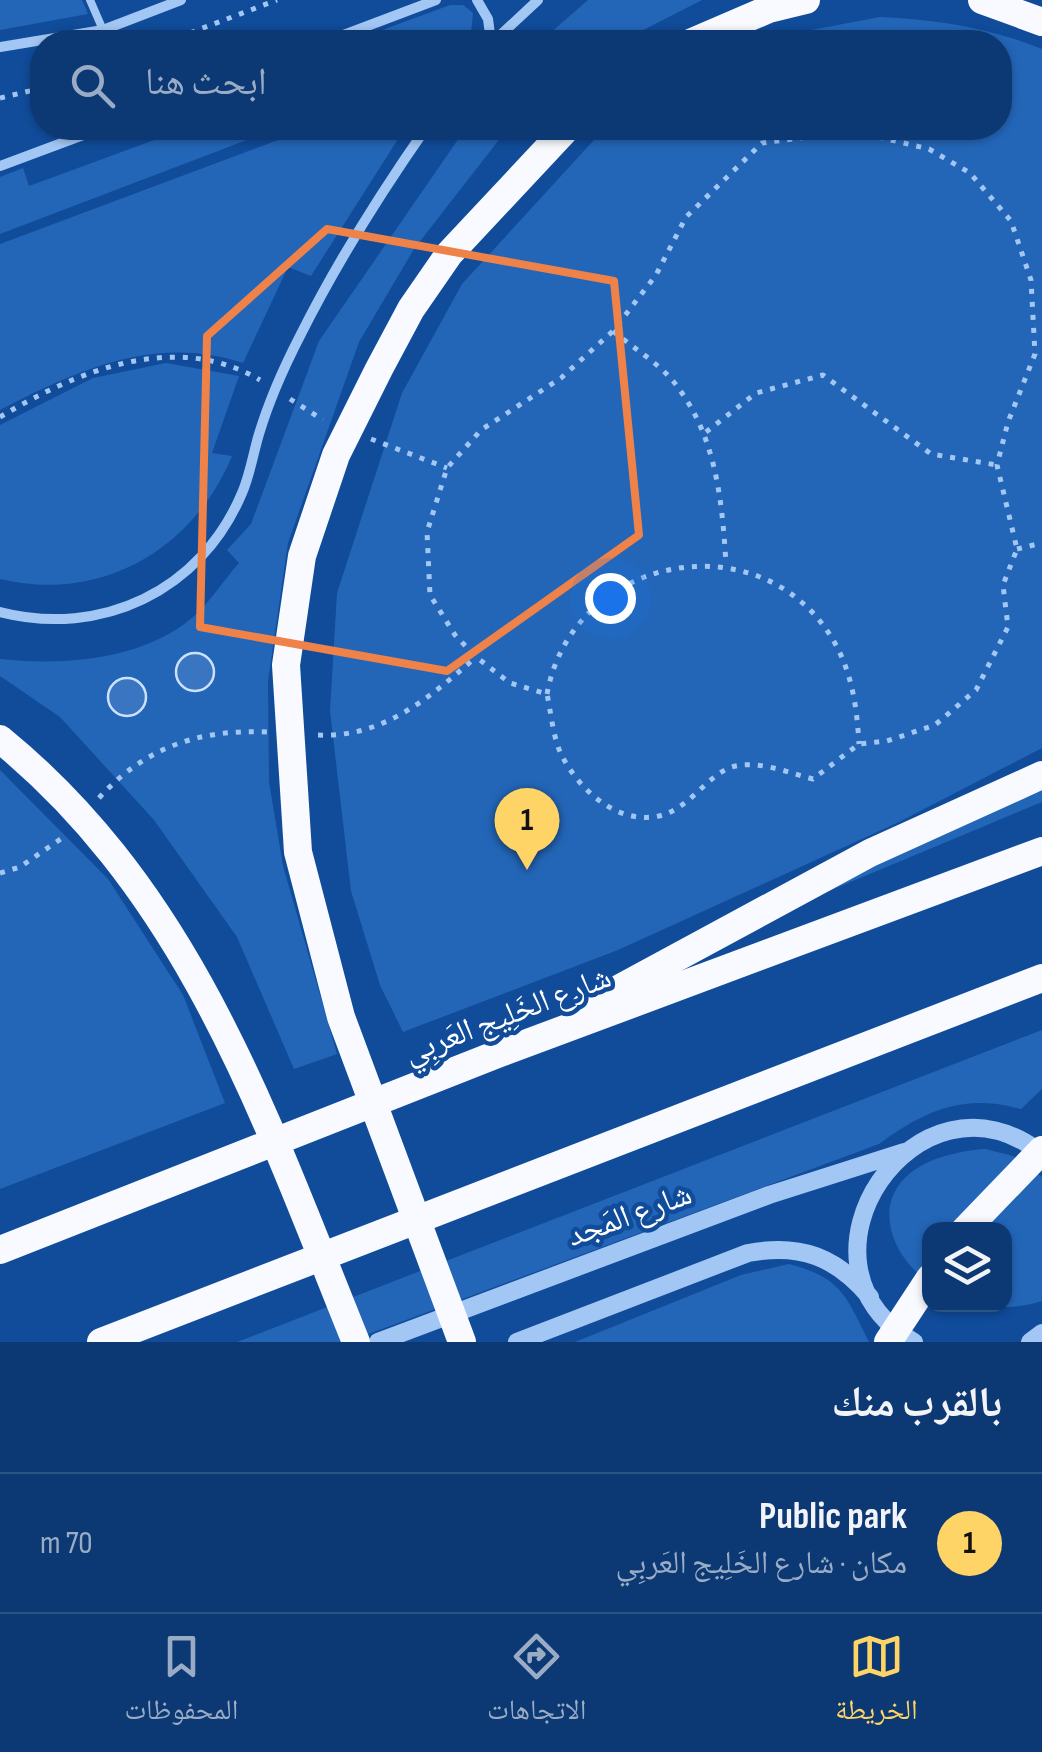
<!DOCTYPE html>
<html lang="ar">
<head>
<meta charset="utf-8">
<style>
  :root { --surface:#0c3974; --page:#1a447c; --text:#f1f3f6; --muted:#9aacc5; --line:#2c5386; --accent:#ffd466 }
  body { margin:0; font-family:"Sofia Sans Condensed","Noto Naskh Arabic",sans-serif; background:var(--page); color:var(--text); direction:rtl }
  .controls { position:absolute; right:30px; bottom:30px; display:grid; overflow:hidden; border-radius:20px; box-shadow:0 2px 8px #0004 }
  .controls button { width:90px; height:90px; display:grid; place-items:center; padding:0; border:0; border-bottom:2px solid var(--line); background:var(--surface); color:var(--text); font:50px sans-serif }
  .you { position:absolute; left:610px; top:598px; width:35px; height:35px; margin:-25px; border:8px solid #fff; border-radius:50%; background:#1a73e8; box-shadow:0 0 0 15px #1a73e833 }
  .badge { display:grid; place-items:center; width:65px; height:65px; border-radius:50%; background:var(--accent); color:#111; font-size:32px; font-weight:700 }
  .pin { position:absolute; translate:-50% -82px; filter:drop-shadow(0 2px 5px #0008) }
  .pin::after { content:''; position:absolute; top:52px; width:35px; height:30px; background:inherit; clip-path:polygon(0 0,100% 0,50% 100%) }
  .list { margin:0; padding:0; list-style:none }
  h2 { display:flex; justify-content:space-between; align-items:center; height:130px; margin:0; padding:0 40px; font-size:42px }
  h2 small { font-size:32px; font-weight:400; color:var(--muted) }
  .list li { display:grid; grid-template-columns:65px 1fr auto; gap:30px; align-items:center; box-sizing:border-box; height:140px; padding:0 40px; border-top:2px solid var(--line) }
  .list b { display:block; font-size:38px; white-space:nowrap }
  .list p { margin:0; font-size:32px; white-space:nowrap; color:var(--muted) }
  .list em { font-size:32px; font-style:normal; color:var(--muted) }
  .icon { flex:none; width:55px; height:55px; fill:none; stroke:currentColor; stroke-width:2; stroke-linecap:round; stroke-linejoin:round }
  .map { position:relative; flex:none; width:1042px; height:1342px; overflow:hidden; direction:ltr }
  .search { position:absolute; background:var(--surface); box-shadow:0 2px 8px #0004; left:30px; right:30px; top:30px; height:110px; display:flex; align-items:center; gap:25px; box-sizing:border-box; padding:0 35px; border-radius:40px; color:var(--muted); font-size:38px }
  .sheet { height:270px; background:var(--surface) }
  nav { display:flex; justify-content:space-around; align-items:center; box-sizing:border-box; height:140px; border-top:2px solid var(--line); background:var(--surface); font-size:28px; color:var(--muted) }
  nav a { display:grid; justify-items:center; gap:5px }
  nav .on { color:var(--accent) }
  .map>svg:first-child { display:block }
  .green { fill:#2366b8; fill-rule:evenodd }
  .building { fill:#3975c1; stroke:#cbe2fe; stroke-width:2.5 }
  .lines { fill:none; stroke-linecap:round; stroke-linejoin:round }
  .path { stroke:#a3c7f4; stroke-width:5; stroke-dasharray:5 8; stroke-linecap:butt }
  .service { stroke:#a3c7f4; stroke-width:8 }
  .minor { stroke:#a3c7f4; stroke-width:10 }
  .tertiary { stroke:#a3c7f4; stroke-width:18 }
  .trunk { stroke:#f8faff; stroke-width:28 }
  .trunk-bridge { stroke:#f8faff; stroke-width:28 }
  .marked { fill:none; stroke:#ee8249; stroke-width:8; stroke-linejoin:round }
  .labels { text-anchor:middle; stroke-width:9; stroke-linejoin:round; paint-order:stroke }
  .street-label { font-size:32px; fill:#fff; stroke:#104c9a }
</style>
</head>
<body>
<div class="map">
<svg width="1042" height="1342" viewBox="0 0 1042 1342">
  <rect width="100%" height="100%" fill="#104c9a"/>
  <g class="green">
    <path d="M0,0H82L88,14L0,30Z"/>
    <path d="M588,0H702L620,42H540Z"/>
    <path d="M450,5H463L473,13L471,33L463,42H350Z"/>
    <path d="M880,17C937,20 988,27 1042,49V748L899,822L618,950L403,1032L380,985L351,891L330,711L337,593L402,393L462,284L605,128H1000V42H747Z"/>
    <path d="M187,128H278L0,234V177L23,168L29,186Z"/>
    <path d="M310,128H405L311,276L288,267L243,363C156,334 77,370 0,410V244Z"/>
    <path d="M466,128H515L498,141L414,249L359,342L288,543L268,681L269,782L283,866L337,1054L294,1069L237,937L154,820L60,717L0,676V659C62,666 144,660 193,617C210,602 224,580 239,563L227,550L251,524L319,341Z"/>
    <path d="M166,363L239,376L212,453L232,456C193,550 101,603 0,579V425L93,378Z"/>
    <path d="M0,770L108,879L183,995L225,1103L0,1189Z"/>
    <path d="M1042,790V802L733,931Z"/>
    <path d="M1042,1030V1089L1021,1109C965,1093 925,1110 879,1144L347,1342H237Z"/>
    <path d="M985,1149L1013,1156L1042,1177V1301C911,1342 805,1163 985,1149ZM930,1230H1004V1304H930Z"/>
    <path d="M789,1264C842,1278 846,1296 869,1342H575L741,1275Z"/>
  </g>
  <g class="building">
    <circle cx="195" cy="672" r="19"/>
    <circle cx="127" cy="697" r="19"/>
  </g>
  <g class="lines">
    <g class="path">
      <path d="M166,42L277,0"/>
      <path d="M0,98L42,88"/>
      <path d="M853,131L929,149L970,173L1011,221L1031,280L1035,354L1008,422L997,465L1017,549L1003,585L1008,627L976,690L935,725L887,741L859,744L813,779C789,773 754,758 729,768C704,779 689,809 659,816C617,825 579,790 561,754C553,737 551,713 547,694L510,683L476,657L455,635L430,595L427,532L447,468L481,430L561,378L613,331L656,275L686,217L762,143Z"/>
      <path d="M613,331C632,347 657,362 673,381C716,434 722,499 726,564"/>
      <path d="M290,399L323,420"/>
      <path d="M0,417C77,371 175,330 260,380"/>
      <path d="M706,432L756,393L823,375L931,454L997,465"/>
      <path d="M371,439L447,468"/>
      <path d="M1017,549L1042,543"/>
      <path d="M547,694C573,551 769,518 837,647C853,678 857,710 859,744"/>
      <path d="M318,735C384,738 430,697 476,657"/>
      <path d="M99,798C145,747 200,729 267,732"/>
      <path d="M0,873L20,867L65,836"/>
    </g>
    <path class="service" d="M90,0L103,30"/>
    <g class="minor">
      <path d="M477,0L488,19L491,42"/>
      <path d="M325,42L436,0"/>
      <path d="M493,42L538,0"/>
      <path d="M0,47L103,30L181,0"/>
      <path d="M0,166L102,128"/>
      <path d="M0,612C101,638 201,591 242,493C250,475 253,454 259,434C269,401 284,367 300,336C336,264 380,194 426,128"/>
    </g>
    <g class="tertiary">
      <path d="M378,1342L769,1195L904,1152"/>
      <path d="M517,1342L748,1253C801,1243 836,1257 870,1297"/>
      <path d="M914,1342C776,1263 918,1055 1042,1154"/>
      <path d="M1030,1342L1042,1333"/>
    </g>
    <g class="trunk">
      <path d="M982,0L1042,22"/>
      <path d="M692,42L769,9L806,0"/>
      <path d="M585,1007L870,853L1042,775"/>
      <path d="M0,1250L495,1055L1042,851"/>
      <path d="M101,1342L1042,978"/>
    </g>
    <g class="trunk-bridge">
      <path d="M0,739C192,896 266,1120 356,1342"/>
      <path d="M965,1230L1042,1150"/>
      <path d="M462,1342L341,1017L298,852L286,665L302,556L336,455L379,369L411,309L449,254L567,128"/>
      <path d="M888,1342L930,1278"/>
    </g>
  </g>
  <path class="marked" d="M327,229L614,281L639,535L447,671L200,627L207,336Z"/>
  <g class="labels">
    <g class="street-label">
      <text transform="translate(507 1014) rotate(-21)" y="11">شارع الخَلِيج العَربِي</text>
      <text transform="translate(629 1214) rotate(-20)" y="11">شارع المَجد</text>
    </g>
  </g>
</svg>
<div class="controls">
<button><svg class="icon" aria-label="layers" viewBox="0 0 24 24"><path d="M12 4l9 5-9 5-9-5zM3 14l9 5 9-5"/></svg></button>
</div>
<div class="you"></div>
<div class="pin badge" style="left:527px;top:870px">1</div>
<div class="search"><svg class="icon" aria-label="search" viewBox="0 0 24 24"><circle cx="10" cy="10" r="6"/><path d="M15 15l6 6"/></svg>ابحث هنا</div>
</div>
<section class="sheet">
<h2>بالقرب منك<small></small></h2>
<ul class="list">
<li><span class="badge">1</span><div><b>Public park</b><p>مكان · شارع الخَلِيج العَربِي</p></div><em>70 m</em></li>
</ul>
</section>
<nav>
<a class="on"><svg class="icon" aria-label="map" viewBox="0 0 24 24"><path d="M3 6l6-2 6 2 6-2v14l-6 2-6-2-6 2zM9 4v14M15 6v14"/></svg>الخريطة</a>
<a><svg class="icon" aria-label="directions" viewBox="0 0 24 24"><path d="M12 3l9 9-9 9-9-9zM9 14v-3h6M13 9l2 2-2 2"/></svg>الاتجاهات</a>
<a><svg class="icon" aria-label="saved" viewBox="0 0 24 24"><path d="M7 4h10v16l-5-4-5 4z"/></svg>المحفوظات</a>
</nav>
</body>
</html>
